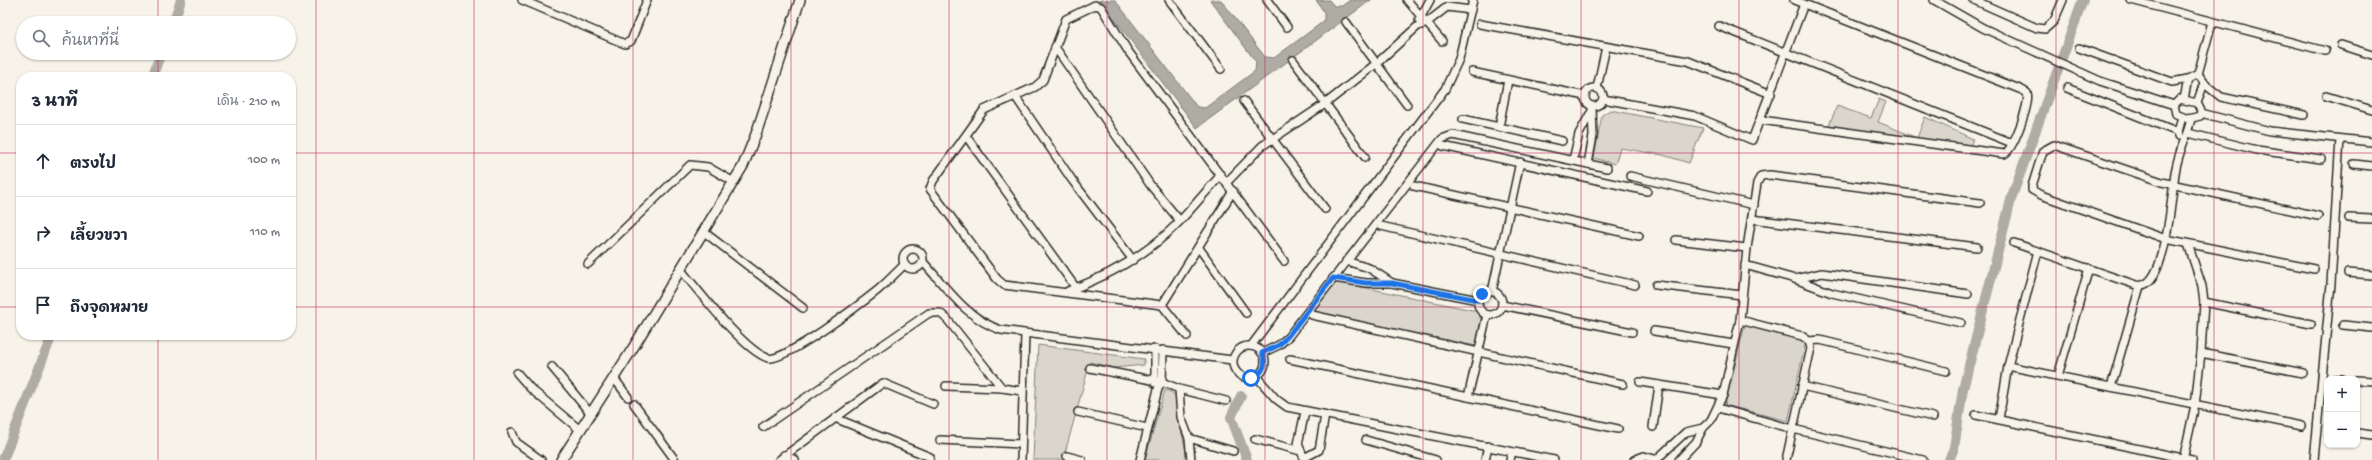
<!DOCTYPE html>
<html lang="th">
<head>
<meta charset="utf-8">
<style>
  :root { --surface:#fff; --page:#f6f6f7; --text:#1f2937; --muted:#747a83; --line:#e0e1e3 }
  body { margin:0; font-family:"Gochi Hand","Playpen Sans Thai",sans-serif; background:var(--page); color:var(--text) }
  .controls { position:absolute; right:12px; bottom:12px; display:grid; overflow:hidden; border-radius:8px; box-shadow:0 1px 3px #0004 }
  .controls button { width:36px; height:36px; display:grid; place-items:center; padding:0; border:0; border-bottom:1px solid var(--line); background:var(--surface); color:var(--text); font:20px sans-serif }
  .stop { position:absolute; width:12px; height:12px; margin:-9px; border:3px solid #1a73e8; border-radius:50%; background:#fff }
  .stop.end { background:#1a73e8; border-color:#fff; box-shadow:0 1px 4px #0008 }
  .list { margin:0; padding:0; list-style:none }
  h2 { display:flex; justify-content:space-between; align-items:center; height:52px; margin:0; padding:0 16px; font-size:17px }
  h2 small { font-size:13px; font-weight:400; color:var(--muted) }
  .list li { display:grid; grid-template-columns:26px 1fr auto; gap:12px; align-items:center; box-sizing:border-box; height:72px; padding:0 16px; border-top:1px solid var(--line) }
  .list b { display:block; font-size:15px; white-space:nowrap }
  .list em { font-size:13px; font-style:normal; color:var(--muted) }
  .icon { flex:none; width:22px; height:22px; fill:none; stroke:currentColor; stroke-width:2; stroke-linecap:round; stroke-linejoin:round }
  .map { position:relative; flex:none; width:2372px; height:460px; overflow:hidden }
  .search { position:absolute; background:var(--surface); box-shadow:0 1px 3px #0004; left:16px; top:16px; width:280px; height:44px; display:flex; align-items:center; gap:10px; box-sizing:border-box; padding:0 14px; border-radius:22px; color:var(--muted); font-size:15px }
  .panel { position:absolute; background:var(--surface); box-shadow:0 1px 3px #0004; left:16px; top:72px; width:280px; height:268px; border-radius:16px }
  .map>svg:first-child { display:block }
  .green { fill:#dad6cc; stroke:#82807c }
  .water { fill:#afaca4; stroke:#7a7874 }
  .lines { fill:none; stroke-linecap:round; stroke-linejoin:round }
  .canal { stroke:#afaca4; stroke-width:10 }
  .minor-casing { stroke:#2b2b2b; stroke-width:10 }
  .tertiary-casing { stroke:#2b2b2b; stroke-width:12 }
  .minor { stroke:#f7f3e8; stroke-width:7 }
  .tertiary { stroke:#f7f3e8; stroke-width:9 }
  .route { stroke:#1a73e8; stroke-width:5 }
  .grid { fill:none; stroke:#c2185b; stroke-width:1; stroke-opacity:0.55 }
</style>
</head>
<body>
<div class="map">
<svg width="2372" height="460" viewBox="0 0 2372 460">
  <rect width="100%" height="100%" fill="#f7f3e8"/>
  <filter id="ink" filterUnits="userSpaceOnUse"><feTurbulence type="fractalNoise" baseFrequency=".025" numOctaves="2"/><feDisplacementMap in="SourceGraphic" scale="8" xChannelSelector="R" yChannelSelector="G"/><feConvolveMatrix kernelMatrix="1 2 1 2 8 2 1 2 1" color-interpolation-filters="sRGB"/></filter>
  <g filter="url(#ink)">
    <g class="green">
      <path d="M1879,99L1886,102L1878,122L1917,138L1925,117L1973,139L1970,146L1880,135L1829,125L1837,106L1871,118Z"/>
      <path d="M1610,110L1703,128L1689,163L1663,155L1620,148L1615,164L1594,158L1602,115Z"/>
      <path d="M1334,281L1477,311L1481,319L1476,346L1312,312Z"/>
      <path d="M1745,325L1806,341L1788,421L1725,405Z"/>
      <path d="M1038,345L1144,359V365L1114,368L1090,362L1063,460H1033Z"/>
      <path d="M1165,390L1171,392L1176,396C1176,419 1185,438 1187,460H1145Z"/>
    </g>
    <path class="water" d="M1100,0H1115L1197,107L1205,108L1255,71L1256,62L1210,0H1221L1265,57L1274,58L1324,21V12L1316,0H1329L1334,6H1342L1350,0H1371L1197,128Z"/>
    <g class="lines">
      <g class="canal">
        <path d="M173,23L181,0"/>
        <path d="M152,77L161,53"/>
        <path d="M1241,396L1231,417L1247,460"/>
        <path d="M3,460L52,335"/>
        <path d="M1949,460L1954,448L1963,389L2012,196L2083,0"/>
      </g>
      <defs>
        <g id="minor">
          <path d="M522,0L625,44L631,41L647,0"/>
          <path d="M1169,0L1221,69"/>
          <path d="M1267,0L1287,27"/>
          <path d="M1407,0L1442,41"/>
          <path d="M1934,0L1983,28L2100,81L2174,105"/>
          <path d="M1974,0L2037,28L2045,29L2054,21L2063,0"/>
          <path d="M2131,0L2325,51"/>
          <path d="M1419,20L1430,0"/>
          <path d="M1346,22L1407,105"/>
          <path d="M1480,24L1688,61L1771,94"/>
          <path d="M1719,26L2012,143"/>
          <path d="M2341,45L2372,55"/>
          <path d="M1055,47L1151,186L1180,221"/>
          <path d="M2079,48L2172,82L2188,79L2198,74L2212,22"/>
          <path d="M1293,60L1365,157"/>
          <path d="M1472,72L1585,96"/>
          <path d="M2198,74L2207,86L2221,97L2304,115"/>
          <circle cx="1594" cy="97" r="9"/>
          <path d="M1597,88L1606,47"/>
          <path d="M2067,88L2178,132"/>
          <path d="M1015,96L1072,180L1133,260"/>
          <path d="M2326,96L2372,110"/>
          <path d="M1603,99L1695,116L1752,140L1804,4"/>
          <path d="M2180,99L2197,103L2201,111L2200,116L2188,119L2176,114L2174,105Z"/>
          <path d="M2184,99L2188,79"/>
          <path d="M1244,101L1325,209"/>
          <path d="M2197,103L2204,83"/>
          <path d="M2201,113L2270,131L2372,142"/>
          <path d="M1463,119L1562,141"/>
          <path d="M1761,120L2004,154C2013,151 2031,102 2027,93L2022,90L1794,0"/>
          <path d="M1499,127L1508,80"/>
          <path d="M2188,133L2257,150L2321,159"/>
          <path d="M966,136L1076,288"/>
          <path d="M2179,136L2178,132L2182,117"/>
          <path d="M1443,146L1647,191"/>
          <path d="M1573,160L1579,134L1590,114"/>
          <path d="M1588,164L1593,136L1592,107"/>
          <path d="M2354,164L2372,166"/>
          <path d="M1630,176L1754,205"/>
          <path d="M1227,182L1262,146L1325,104L1377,63L1418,26L1425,24L1447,7L1471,10"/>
          <path d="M1414,186L1639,236"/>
          <path d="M2349,218L2372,219"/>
          <path d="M1752,219L1977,247"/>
          <path d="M1381,226L1635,285"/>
          <path d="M704,232L803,308"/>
          <path d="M1676,240L1747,248"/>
          <path d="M2014,243L2136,285C2168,293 2171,189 2176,168C2179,151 2187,136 2191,119"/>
          <path d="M1199,248L1246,313"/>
          <circle cx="913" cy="259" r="10"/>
          <path d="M1346,261L1369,268L1392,283"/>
          <path d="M923,262C946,287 968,320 1001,330L1232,360"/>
          <path d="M588,264L690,165L708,167L734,182"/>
          <path d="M1745,265L1795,279L1832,293L1961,323"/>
          <path d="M2314,269L2166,239L2041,195L2032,190V186L2043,151L2054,145L2162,182L2318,216"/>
          <path d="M681,270C699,291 744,351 768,358C783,363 863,302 878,290C887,282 896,273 904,265"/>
          <path d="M2348,273L2372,275"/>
          <path d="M1333,278L1366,283H1392L1478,300"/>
          <path d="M1795,279L1822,273L1968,294"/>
          <path d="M1656,285L1742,295"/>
          <circle cx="1490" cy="303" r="12"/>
          <path d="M1068,291C1108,276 1145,256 1176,225C1192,209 1206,191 1221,175"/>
          <path d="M1492,292L1520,162"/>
          <path d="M2204,302L2311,324"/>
          <path d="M1162,305L1233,191"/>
          <path d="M1502,305L1632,332"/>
          <path d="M1312,315L1623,384"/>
          <path d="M1740,320L1802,336L1809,341L1811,348L1786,460"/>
          <path d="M2343,325L2372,328"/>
          <path d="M1654,331L1733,344"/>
          <path d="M1187,336L1162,305L1004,285L997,279L930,189L933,181L984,110L1035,87L1043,80L1066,19L1095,5L1101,7L1128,51L1284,261"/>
          <path d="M1809,341L1820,340L1946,371"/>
          <circle cx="1249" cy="362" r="16"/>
          <path d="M1251,346L1445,89L1459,59L1473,0"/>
          <path d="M1155,349V383"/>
          <path d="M1262,353L1279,345L1288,337L1442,139L1453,135L1462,137L1607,168"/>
          <path d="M2201,353L2303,373"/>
          <path d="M1290,359L1618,429"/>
          <path d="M2008,366L2301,426"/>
          <path d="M552,367L590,413"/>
          <path d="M1090,368L1162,382L1179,389L1181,417L1189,438L1191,460"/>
          <path d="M517,373L531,389L580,430"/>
          <path d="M1256,376L1276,399L1287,407L1554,460"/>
          <path d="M2058,376L2089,268"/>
          <path d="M614,378L628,397"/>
          <path d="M2336,379H2342"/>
          <path d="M2357,380L2372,381"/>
          <path d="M1640,382L1723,395"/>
          <path d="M946,386L1002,388"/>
          <path d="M1802,386L1933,417"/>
          <path d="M2111,387L2140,286"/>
          <path d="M1179,389L1226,401"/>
          <path d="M1468,397L1487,315"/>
          <path d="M634,404L675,460"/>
          <path d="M1718,408L1793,429L1923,460"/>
          <path d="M1078,412L1147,428"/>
          <path d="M1305,412L1298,444L1304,458L1319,450L1325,415"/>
          <path d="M1976,415L2192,460"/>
          <path d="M835,418L930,457"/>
          <path d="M1999,419L2008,366L2038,251"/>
          <path d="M763,427L929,313H940L947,319L1002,388L1022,391"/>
          <path d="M1653,427L1659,385"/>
          <path d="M512,432L516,442L541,460"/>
          <path d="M2357,433L2372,435"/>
          <path d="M1189,438L1233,451"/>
          <path d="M1255,439L1301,451"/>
          <path d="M940,440L1021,444"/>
          <path d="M1366,440L1436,460"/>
          <path d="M784,455L795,460"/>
          <path d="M1067,456L1082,460"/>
          <path d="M1657,459L1686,432L1703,428"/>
          <path d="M779,460L883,383L933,404"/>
          <path d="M1021,460L1025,334"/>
          <path d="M1140,460L1158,389L1162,382L1163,350"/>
          <path d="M1485,460L1488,446"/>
          <path d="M1510,460L1512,452"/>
          <path d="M1634,460L1644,456L1658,460"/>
          <path d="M1679,460L1696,442L1703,428L1711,420L1723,395L1740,320L1747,248L1757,183L1761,176L1770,175L1980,203"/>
          <path d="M2183,460L2195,405L2201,353L2204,302L2202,286L2188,244"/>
          <path d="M2314,460L2331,284L2340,139"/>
        </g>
        <path id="tertiary" d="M561,460L633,348L743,166L756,134L800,0"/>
      </defs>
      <use href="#minor" class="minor-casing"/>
      <use href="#tertiary" class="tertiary-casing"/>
      <use href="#minor" class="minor"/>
      <use href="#tertiary" class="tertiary"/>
    </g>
  </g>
  <g class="lines" filter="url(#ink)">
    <path class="route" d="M1251,378C1263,374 1268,364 1262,353L1279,345L1288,336L1333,278L1366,283H1392L1478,300L1482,294"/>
  </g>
  <path class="grid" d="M158,0V23M316,0V460M474,0V460M633,0V460M791,0V460M949,0V460M1107,0V460M1265,0V460M1423,0V460M1581,0V460M1739,0V460M1898,0V460M2056,0V460M2214,0V460M158,53V77M0,153H21M291,153H2372M0,307H21M291,307H2372M158,335V460"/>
</svg>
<div class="controls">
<button>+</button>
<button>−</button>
</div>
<div class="stop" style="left:1251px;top:378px"></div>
<div class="stop end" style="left:1482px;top:294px"></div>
<div class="search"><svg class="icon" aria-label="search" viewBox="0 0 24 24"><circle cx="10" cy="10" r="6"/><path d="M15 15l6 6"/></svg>ค้นหาที่นี่</div>
<section class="panel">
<h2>3 นาที<small>เดิน · 210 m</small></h2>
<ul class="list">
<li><svg class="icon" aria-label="ahead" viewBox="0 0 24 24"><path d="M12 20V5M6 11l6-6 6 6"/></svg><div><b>ตรงไป</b></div><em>100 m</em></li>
<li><svg class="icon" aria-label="right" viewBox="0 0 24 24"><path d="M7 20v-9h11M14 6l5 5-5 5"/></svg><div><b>เลี้ยวขวา</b></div><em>110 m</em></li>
<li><svg class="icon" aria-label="arrive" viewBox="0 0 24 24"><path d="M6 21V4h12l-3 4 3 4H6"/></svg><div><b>ถึงจุดหมาย</b></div></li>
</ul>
</section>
</div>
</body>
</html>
